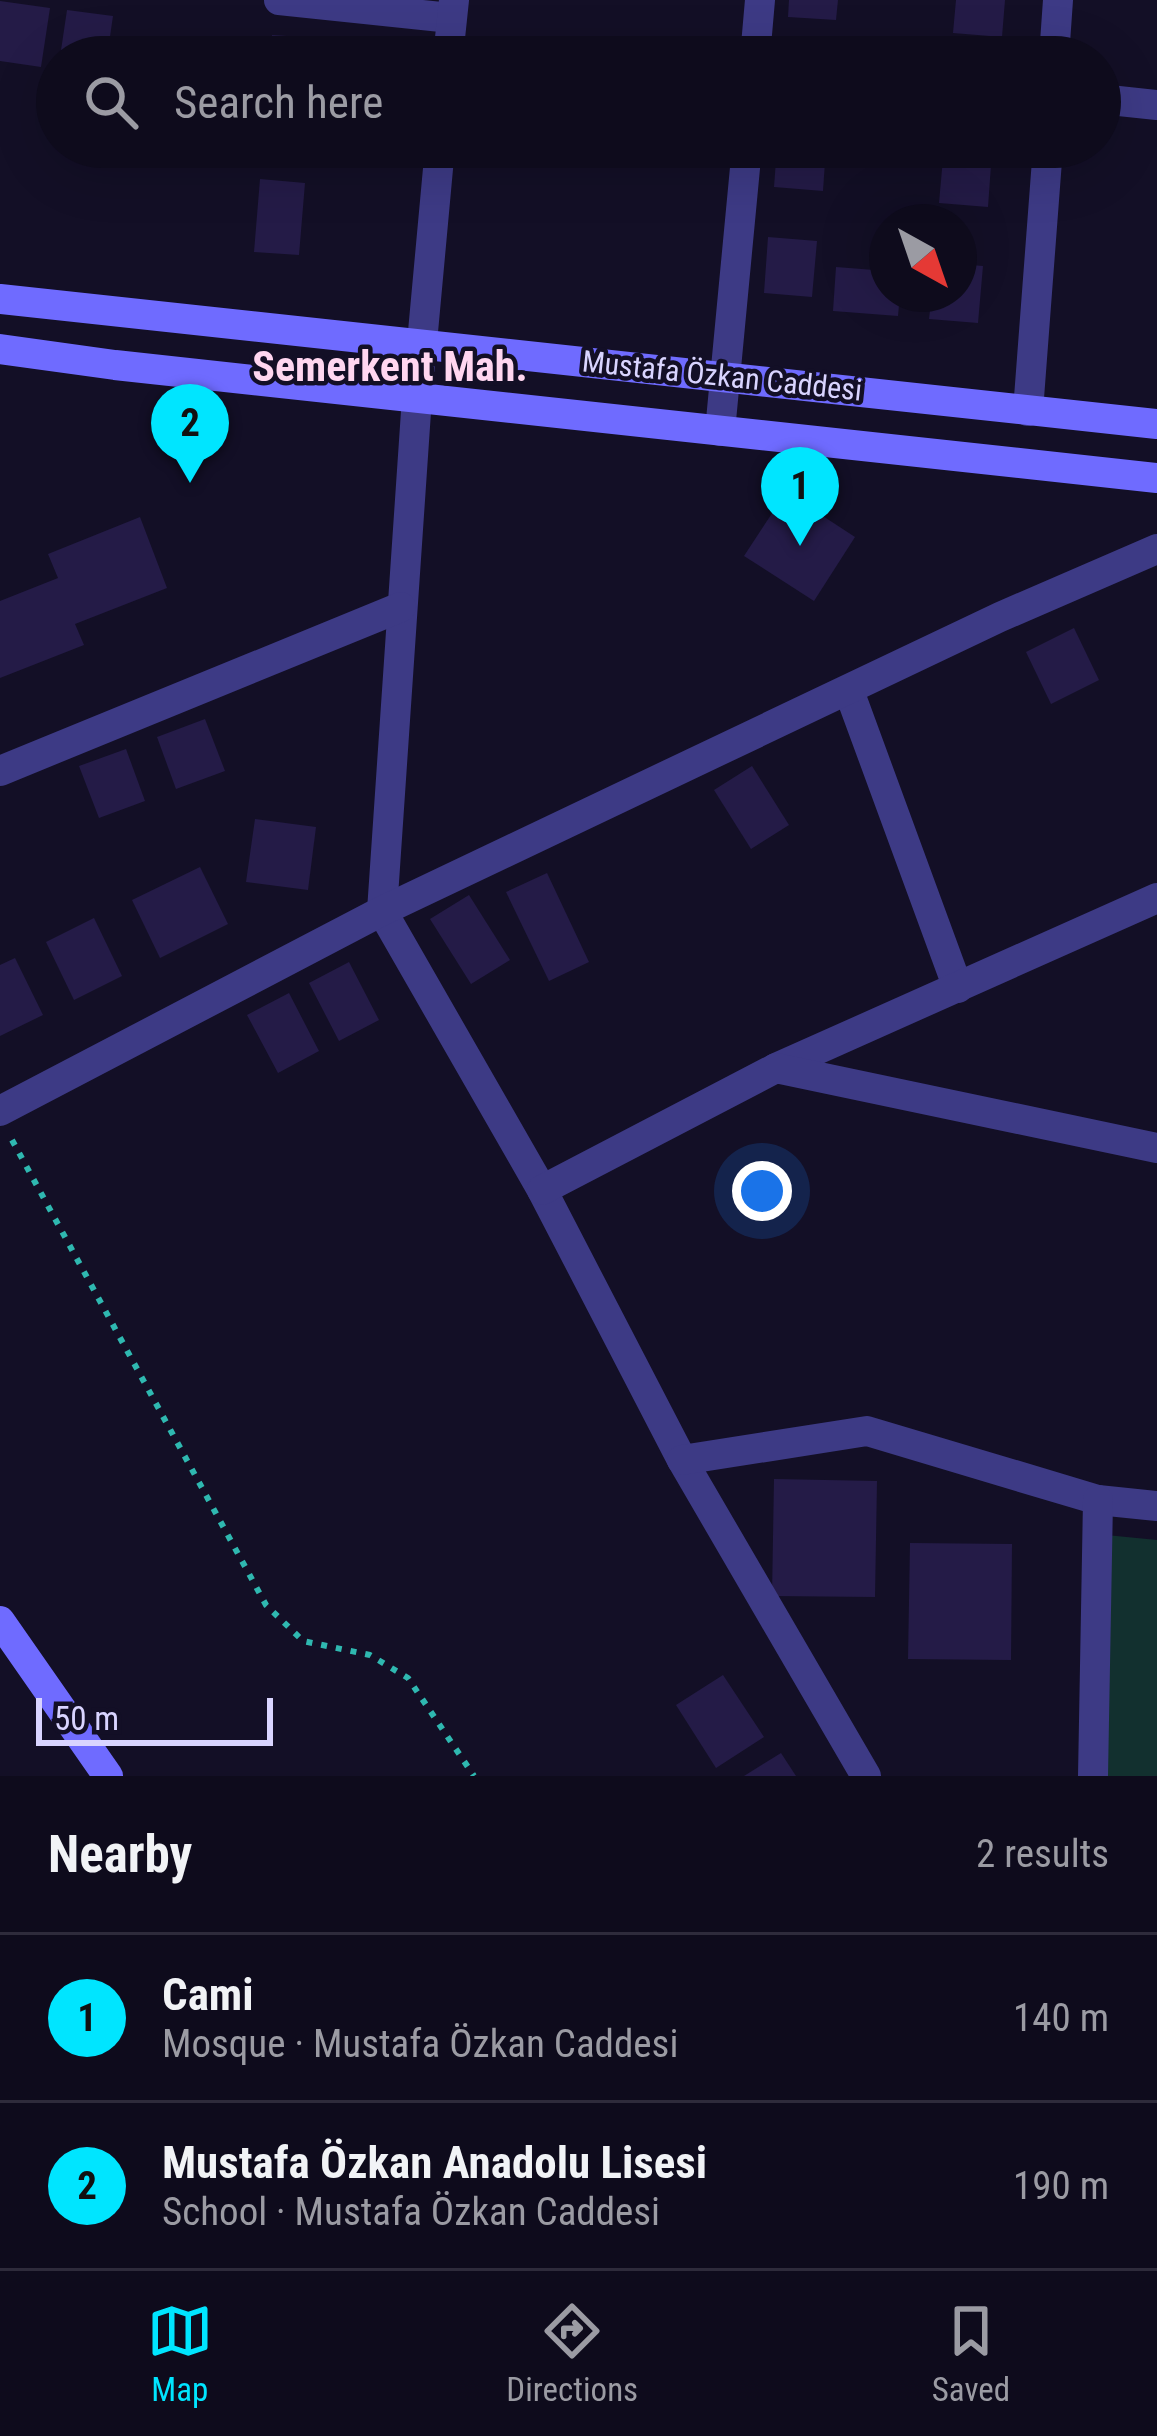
<!DOCTYPE html>
<html lang="en">
<head>
<meta charset="utf-8">
<style>
  :root { --surface:#0e0b1c; --page:#171425; --text:#f1f3f6; --muted:#9b9ba3; --line:#2e2b3b; --accent:#00e5ff }
  body { margin:0; font-family:"Roboto Condensed",sans-serif; background:var(--page); color:var(--text) }
  .compass { position:absolute; left:869px; top:204px; width:108px; height:108px; border-radius:50%; background:var(--surface); box-shadow:0 12px 48px #0002; rotate:140deg }
  .scale { position:absolute; left:36px; bottom:30px; width:237px; box-sizing:border-box; padding-left:12px; border:6px solid #d9d4ff; border-top:0; font-size:33px; line-height:42px; white-space:nowrap; color:#d9d4ff; -webkit-text-stroke:9px #130f26; paint-order:stroke }
  .you { position:absolute; left:762px; top:1191px; width:42px; height:42px; margin:-30px; border:9px solid #fff; border-radius:50%; background:#1a73e8; box-shadow:0 0 0 18px #1a73e833 }
  .badge { display:grid; place-items:center; width:78px; height:78px; border-radius:50%; background:var(--accent); color:#111; font-size:39px; font-weight:700 }
  .pin { position:absolute; translate:-50% -99px; filter:drop-shadow(0 3px 6px #0008) }
  .pin::after { content:''; position:absolute; top:63px; width:42px; height:36px; background:inherit; clip-path:polygon(0 0,100% 0,50% 100%) }
  .list { margin:0; padding:0; list-style:none }
  h2 { display:flex; justify-content:space-between; align-items:center; height:156px; margin:0; padding:0 48px; font-size:51px }
  h2 small { font-size:39px; font-weight:400; color:var(--muted) }
  .list li { display:grid; grid-template-columns:78px 1fr auto; gap:36px; align-items:center; box-sizing:border-box; height:168px; padding:0 48px; border-top:3px solid var(--line) }
  .list b { display:block; font-size:45px; white-space:nowrap }
  .list p { margin:0; font-size:39px; white-space:nowrap; color:var(--muted) }
  .list em { font-size:39px; font-style:normal; color:var(--muted) }
  .icon { flex:none; width:66px; height:66px; fill:none; stroke:currentColor; stroke-width:2; stroke-linecap:round; stroke-linejoin:round }
  .map { position:relative; flex:none; width:1157px; height:1776px; overflow:hidden }
  .search { position:absolute; background:var(--surface); box-shadow:0 12px 48px #0002; left:36px; right:36px; top:36px; height:132px; display:flex; align-items:center; gap:30px; box-sizing:border-box; padding:0 42px; border-radius:66px; color:var(--muted); font-size:45px }
  .sheet { height:492px; background:var(--surface) }
  nav { display:flex; justify-content:space-around; align-items:center; box-sizing:border-box; height:168px; border-top:3px solid var(--line); background:var(--surface); font-size:33px; color:var(--muted) }
  nav a { display:grid; justify-items:center; gap:6px }
  nav .on { color:var(--accent) }
  .map>svg:first-child { display:block }
  .green { fill:#12302f }
  .building { fill:#241b47 }
  .lines { fill:none; stroke-linecap:round; stroke-linejoin:round }
  .path { stroke:#2fb8b0; stroke-width:6; stroke-dasharray:6 9; stroke-linecap:butt }
  .minor { stroke:#3d3a85; stroke-width:30 }
  .secondary { stroke:#6f6bff; stroke-width:30 }
  .labels { text-anchor:middle; stroke-width:9; stroke-linejoin:round; paint-order:stroke }
  .street-label { font-size:30px; fill:#d9d4ff; stroke:#130f26 }
  .district-label { font-size:42px; font-weight:bold; fill:#ffd6f0; stroke:#130f26 }
</style>
</head>
<body>
<div class="map">
<svg width="1157" height="1776" viewBox="0 0 1157 1776">
  <rect width="100%" height="100%" fill="#130f26"/>
  <path class="green" d="M1106,1535L1157,1540V1776H1100Z"/>
  <g class="building">
    <path d="M789,0H838L836,20L788,17Z"/>
    <path d="M956,0H1005L1002,37L953,33Z"/>
    <path d="M0,1L50,8L41,67L0,61Z"/>
    <path d="M67,10L113,16L107,57H60Z"/>
    <path d="M272,35L317,38L315,57H270Z"/>
    <path d="M786,43L834,47V57H785Z"/>
    <path d="M777,147H826L823,191L774,187Z"/>
    <path d="M944,147L992,151L988,207L939,203Z"/>
    <path d="M260,179L305,183L299,255L254,252Z"/>
    <path d="M768,237L817,241L812,297L764,293Z"/>
    <path d="M959,264L983,266L978,323L929,319L932,294H959Z"/>
    <path d="M836,267L887,271V294H900L898,316L833,311Z"/>
    <path d="M786,492L855,537L814,601L744,556Z"/>
    <path d="M140,517L167,588L75,624L84,645L0,678V601L58,578L48,554Z"/>
    <path d="M1074,628L1099,680L1051,704L1026,652Z"/>
    <path d="M205,719L225,771L176,789L157,737Z"/>
    <path d="M126,749L145,801L99,818L79,766Z"/>
    <path d="M752,766L789,825L751,849L714,790Z"/>
    <path d="M255,819L316,827L308,890L246,882Z"/>
    <path d="M200,867L228,924L160,958L132,900Z"/>
    <path d="M547,873L589,962L549,981L506,892Z"/>
    <path d="M469,895L510,960L471,984L430,919Z"/>
    <path d="M94,918L122,976L74,1000L46,942Z"/>
    <path d="M15,958L43,1015L0,1036V965Z"/>
    <path d="M349,962L379,1020L339,1041L309,983Z"/>
    <path d="M289,993L319,1051L278,1073L247,1015Z"/>
    <path d="M774,1479L877,1481L875,1597L772,1596Z"/>
    <path d="M910,1543L1012,1544L1011,1660L908,1659Z"/>
    <path d="M723,1675L764,1737L716,1768L676,1705Z"/>
    <path d="M781,1753L796,1776H744Z"/>
  </g>
  <g class="lines">
    <path class="path" d="M12,1140L266,1605L303,1641L370,1655L408,1678L474,1776"/>
    <g class="minor">
      <path d="M279,0L451,18"/>
      <path d="M448,57L454,0"/>
      <path d="M755,57L760,0"/>
      <path d="M1054,57L1058,0"/>
      <path d="M1100,99L1157,105"/>
      <path d="M440,147L417,397L382,911L542,1190L682,1460L866,1776"/>
      <path d="M1028,411L1048,147"/>
      <path d="M720,431L747,147"/>
      <path d="M849,691L958,988"/>
      <path d="M0,771L401,607"/>
      <path d="M776,1068L1157,898"/>
      <path d="M0,1111L382,911L1000,617L1157,549"/>
      <path d="M542,1190L776,1068L1157,1148"/>
      <path d="M682,1460L867,1431L1098,1500L1157,1506"/>
      <path d="M1093,1776L1098,1500"/>
    </g>
    <g class="secondary">
      <path d="M0,299L1157,424"/>
      <path d="M0,349L115,365L1157,478"/>
      <path d="M0,1621L108,1776"/>
    </g>
  </g>
  <g class="labels">
    <g class="street-label">
      <text transform="translate(722 376) rotate(6)" y="10">Mustafa Özkan Caddesi</text>
    </g>
    <g class="district-label">
      <text x="390" y="381">Semerkent Mah.</text>
    </g>
  </g>
</svg>
<svg class="compass" viewBox="-18 -18 36 36"><path d="M0-13l5 13h-10z" fill="#e53935"/><path d="M0 13l5-13h-10z" fill="#9b9ba3"/></svg>
<div class="scale">50 m</div>
<div class="you"></div>
<div class="pin badge" style="left:800px;top:546px">1</div>
<div class="pin badge" style="left:190px;top:483px">2</div>
<div class="search"><svg class="icon" aria-label="search" viewBox="0 0 24 24"><circle cx="10" cy="10" r="6"/><path d="M15 15l6 6"/></svg>Search here</div>
</div>
<section class="sheet">
<h2>Nearby<small>2 results</small></h2>
<ul class="list">
<li><span class="badge">1</span><div><b>Cami</b><p>Mosque · Mustafa Özkan Caddesi</p></div><em>140 m</em></li>
<li><span class="badge">2</span><div><b>Mustafa Özkan Anadolu Lisesi</b><p>School · Mustafa Özkan Caddesi</p></div><em>190 m</em></li>
</ul>
</section>
<nav>
<a class="on"><svg class="icon" aria-label="map" viewBox="0 0 24 24"><path d="M3 6l6-2 6 2 6-2v14l-6 2-6-2-6 2zM9 4v14M15 6v14"/></svg>Map</a>
<a><svg class="icon" aria-label="directions" viewBox="0 0 24 24"><path d="M12 3l9 9-9 9-9-9zM9 14v-3h6M13 9l2 2-2 2"/></svg>Directions</a>
<a><svg class="icon" aria-label="saved" viewBox="0 0 24 24"><path d="M7 4h10v16l-5-4-5 4z"/></svg>Saved</a>
</nav>
</body>
</html>
